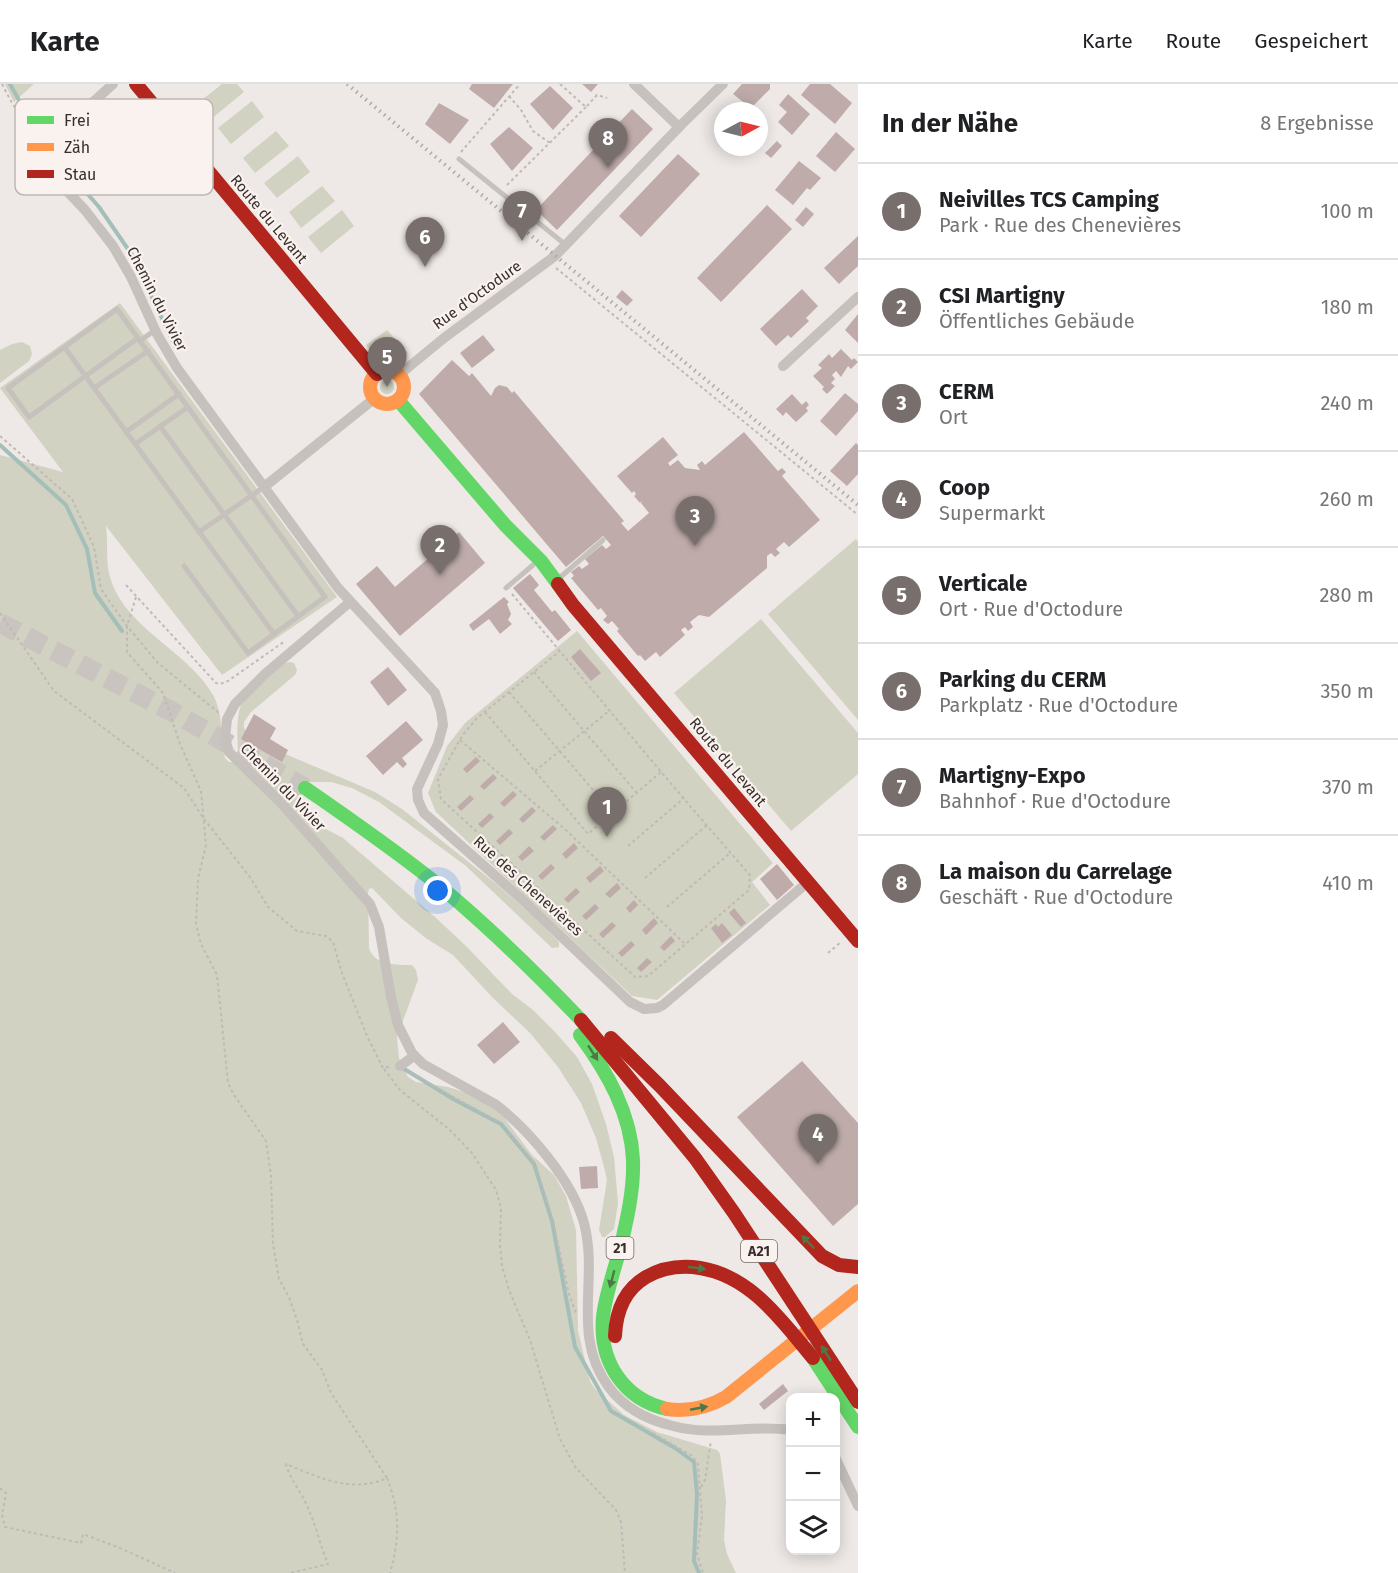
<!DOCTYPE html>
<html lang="de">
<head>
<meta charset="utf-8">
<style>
  :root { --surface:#fff; --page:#f6f6f6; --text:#202124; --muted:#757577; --line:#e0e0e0; --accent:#786f6d }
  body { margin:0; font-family:"Fira Sans",sans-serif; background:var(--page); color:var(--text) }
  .controls { position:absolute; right:18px; bottom:18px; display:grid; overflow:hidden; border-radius:12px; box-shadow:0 3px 15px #0003 }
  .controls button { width:54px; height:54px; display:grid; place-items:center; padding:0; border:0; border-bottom:2px solid var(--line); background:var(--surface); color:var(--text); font:30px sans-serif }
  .compass { position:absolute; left:714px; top:18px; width:54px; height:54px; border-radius:50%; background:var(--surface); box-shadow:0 3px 15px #0003; rotate:83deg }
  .you { position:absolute; left:438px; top:807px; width:21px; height:21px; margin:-15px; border:4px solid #fff; border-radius:50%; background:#1a73e8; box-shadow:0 0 0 9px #1a73e833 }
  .badge { display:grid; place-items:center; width:39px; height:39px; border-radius:50%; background:var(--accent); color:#fff; font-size:20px; font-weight:700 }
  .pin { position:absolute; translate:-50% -50px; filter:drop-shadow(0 2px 3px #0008) }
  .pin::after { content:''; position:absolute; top:32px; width:21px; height:18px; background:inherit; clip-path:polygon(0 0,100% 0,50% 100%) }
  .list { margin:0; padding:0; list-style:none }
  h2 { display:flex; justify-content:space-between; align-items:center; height:78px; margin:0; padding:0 24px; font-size:26px }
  h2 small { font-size:20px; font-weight:400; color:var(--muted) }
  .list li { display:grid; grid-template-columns:39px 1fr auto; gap:18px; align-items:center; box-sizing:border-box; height:96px; padding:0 24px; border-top:2px solid var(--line) }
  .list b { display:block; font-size:22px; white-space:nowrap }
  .list p { margin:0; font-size:20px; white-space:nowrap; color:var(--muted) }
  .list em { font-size:20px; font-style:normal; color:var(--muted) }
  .icon { flex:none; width:33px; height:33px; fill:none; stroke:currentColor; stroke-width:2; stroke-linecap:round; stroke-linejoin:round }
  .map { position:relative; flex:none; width:858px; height:1489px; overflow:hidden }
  header { display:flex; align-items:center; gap:36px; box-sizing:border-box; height:84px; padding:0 30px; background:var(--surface); border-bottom:2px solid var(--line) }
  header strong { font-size:28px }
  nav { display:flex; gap:33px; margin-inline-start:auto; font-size:21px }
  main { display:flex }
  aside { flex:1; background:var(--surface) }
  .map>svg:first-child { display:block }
  .green { fill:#d1d2c1 }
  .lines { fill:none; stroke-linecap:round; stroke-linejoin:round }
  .stream { stroke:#a4beba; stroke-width:4 }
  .building { fill:#bfacaa }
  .highway-tunnel { stroke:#cac4c1; stroke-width:20; stroke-dasharray:20 10; stroke-linecap:butt }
  .path { stroke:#c0b9b6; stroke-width:2; stroke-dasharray:3 3; stroke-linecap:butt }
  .lane { stroke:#c7c1be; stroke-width:5 }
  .street { stroke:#c7c1be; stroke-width:10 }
  .fast { stroke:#63d668; stroke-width:14 }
  .slow { stroke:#ff974d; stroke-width:14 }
  .jam { stroke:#b3261e; stroke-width:14 }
  .rail { stroke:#afaaa8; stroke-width:4; stroke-dasharray:1.5 4.5; stroke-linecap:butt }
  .oneway { fill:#4b7a47 }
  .labels { text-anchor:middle; stroke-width:4.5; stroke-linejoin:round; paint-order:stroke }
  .shield { fill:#f9f2ee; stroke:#726966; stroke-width:1.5 }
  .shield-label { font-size:14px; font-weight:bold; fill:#382e2c }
  .street-label { font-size:15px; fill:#382e2c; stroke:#f9f2ee }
  .key { fill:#f9f2ee; stroke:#bfb7b4; stroke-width:1.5 }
  .key-label { font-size:16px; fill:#382e2c }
</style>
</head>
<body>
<header>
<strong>Karte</strong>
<nav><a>Karte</a><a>Route</a><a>Gespeichert</a></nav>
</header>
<main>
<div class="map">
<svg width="858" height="1489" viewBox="0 0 858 1489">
  <rect width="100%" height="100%" fill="#eee9e6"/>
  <g class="green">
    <path d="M5,0H34L14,18Z"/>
    <path d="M222,0H237L244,8L211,35L198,19Z"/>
    <path d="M252,17L264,33L231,60L218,44Z"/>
    <path d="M276,47L289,62L255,89L243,74Z"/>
    <path d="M298,72L310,88L277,114L264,99Z"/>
    <path d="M322,102L335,117L301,144L289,128Z"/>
    <path d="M342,126L354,142L321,169L308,153Z"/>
    <path d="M120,219L337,513L222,591L106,442C108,457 106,476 109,489C121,543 189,567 213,611C223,629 221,654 225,674L229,678H233L238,672C238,655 234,627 246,612C255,600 270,590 282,580L289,578L294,579L297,586L295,591L251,628L244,638V644L250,652L264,661L375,708L402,725L495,799L539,837L559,858V863L552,864L466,782L379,718L352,704L331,698H306L299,707V721L305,734L343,754L435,833L466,862L512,910L533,926L556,949L577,973L592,1000L606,1040L614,1073L618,1119L614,1145L605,1153H602L599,1146L607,1096L604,1083L596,1054L581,1019L558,983L530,949L493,914L453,871L427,855L401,834L372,804L369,805L368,809L369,864C374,881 396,881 412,881L416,886L418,896L397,953L399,974L408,993L416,998L448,1003L470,1010L489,1021L505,1035L532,1071L554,1091L566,1112L576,1146L578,1247L590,1297L595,1305L624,1331L657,1348L717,1366L720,1370L726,1417L724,1456L727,1470L736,1489H0V371L63,388L0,304Z"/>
    <path d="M387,246L408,269C392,281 377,276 366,261Z"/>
    <path d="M22,258L30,262L32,270L29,277L0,299V266L12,260Z"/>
    <circle cx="387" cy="303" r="7"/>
    <path d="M856,455L858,458V636L768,530Z"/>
    <path d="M761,535L858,649V690L791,747L674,609Z"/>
    <path d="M577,547L773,779L752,798L770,821L657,916L632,912L436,728L428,709L447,662L465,639Z"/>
  </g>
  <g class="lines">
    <g class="stream">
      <path d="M10,0L43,59L99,123L132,171L175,262"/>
      <path d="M0,361L66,421L87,465L95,509L122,547"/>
      <path d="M401,983L455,1016L501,1040L534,1080L552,1137L575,1263L611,1327L675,1364L694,1378L697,1410L694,1477L699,1489"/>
    </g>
  </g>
  <g class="building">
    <path d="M472,0H513L494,24L469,5Z"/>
    <path d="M582,0H598L591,8Z"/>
    <path d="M742,0H770V5L751,24L733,10Z"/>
    <path d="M810,0H830L852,19L835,40L801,11Z"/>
    <path d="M550,2L573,24L553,46L530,20Z"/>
    <path d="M788,10L810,30L792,51L778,38L787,28L779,21Z"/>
    <path d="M439,19L469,36L450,60L425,40Z"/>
    <path d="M731,20L739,27H725Z"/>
    <path d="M632,25L653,45L557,146L536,126Z"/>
    <path d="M509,43L533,64L512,87L490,60Z"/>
    <path d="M723,46V57L721,59L716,54Z"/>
    <path d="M836,48L855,65L835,88L816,72Z"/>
    <path d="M777,57L782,62L771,74L765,69Z"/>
    <path d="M678,70L700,90L641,153L619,132Z"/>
    <path d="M799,77L821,94L810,106L807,104L793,121L775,106Z"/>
    <path d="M767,121L792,145L721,218L697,194Z"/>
    <path d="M806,123L814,130L803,143L795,136Z"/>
    <path d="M858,152V182L839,200L824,184Z"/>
    <path d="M802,205L818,222L806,234L809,237L791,254L788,251L776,262L760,245Z"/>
    <path d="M622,206L633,216L627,222L616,213Z"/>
    <path d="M858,230V259L845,246Z"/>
    <path d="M483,251L495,266L472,284L460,269Z"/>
    <path d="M841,265L852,276L854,274L858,278L851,285L848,282L841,293L836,287L832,291L835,295L831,299L835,302L827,310L822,305L824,303L813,292L822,284L818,281L829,270L832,274Z"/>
    <path d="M452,276L469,292L472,289L491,312L495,304L499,301L507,303L512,309L514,307L624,437L621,439L628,447L649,429L641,419L642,417L640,419L634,412L636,410L634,407L632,409L617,392L663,353L678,371L668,379L670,382L678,376L685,384L700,386L697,381L702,377L705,381L744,348L778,387L782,384L786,388L782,392L820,436L789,463L784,458L776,465L780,469L775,473L771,469L767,472V484L709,533L699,531L690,538L693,543L688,547L685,543L681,546L685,551L660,573L656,568L645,577L640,571L638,572L617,547L619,545L612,537L608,540L603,536L607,532L601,524L598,526L571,494L574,492L571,488L579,482L582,485L589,480L585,475L602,461L606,465L611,461L603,452L566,483L419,310Z"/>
    <path d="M845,309L858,320V327L836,352L820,337Z"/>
    <path d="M792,310L802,321L806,317L809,321L806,324L808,327L796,338L786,328L783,332L776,325Z"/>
    <path d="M856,359L858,361V390L847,402L830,387Z"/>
    <path d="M459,448L485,479L400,552L356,500L377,482L395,503Z"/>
    <path d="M530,490L539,501L534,506L552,528L555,526L571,546L558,557L513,504Z"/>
    <path d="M504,513L509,518L507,520L511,530L508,536L512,540L500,550L489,535L473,547L469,541Z"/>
    <path d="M580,565L601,589L591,597L571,573Z"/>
    <path d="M388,583L407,606L388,622L370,598Z"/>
    <path d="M254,630L276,644L270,655L288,666L282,678L241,655Z"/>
    <path d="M406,637L423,656L402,674L407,680L403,684L397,678L383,691L366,672Z"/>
    <path d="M476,673L480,677L467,689L463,685Z"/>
    <path d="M493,690L497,694L484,706L480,702Z"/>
    <path d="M513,707L517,711L504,723L500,719Z"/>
    <path d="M470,711L474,715L461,727L457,723Z"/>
    <path d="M532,723L536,727L523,739L519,735Z"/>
    <path d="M490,729L494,733L482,744L478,740Z"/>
    <path d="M553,741L557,745L544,757L540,753Z"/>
    <path d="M509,745L513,749L500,761L496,757Z"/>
    <path d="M574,759L578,764L566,775L562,770Z"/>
    <path d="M529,762L534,767L522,777L518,773Z"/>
    <path d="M551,780L555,784L542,796L538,792Z"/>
    <path d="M777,780L794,801L777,816L760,795Z"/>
    <path d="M600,782L604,787L590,799L586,794Z"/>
    <path d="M617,799L621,804L610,814L605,810Z"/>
    <path d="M576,804L580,808L568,819L564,815Z"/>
    <path d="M634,816L638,821L630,829L626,824Z"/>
    <path d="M595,820L599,824L586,836L582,832Z"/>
    <path d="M734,824L746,839L741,843L729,829Z"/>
    <path d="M654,834L658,839L646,851L642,846Z"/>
    <path d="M612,838L616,842L603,854L599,850Z"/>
    <path d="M722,839L732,851L722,859L711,844L716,840L718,843Z"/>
    <path d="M671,852L675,857L664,867L660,863Z"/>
    <path d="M631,857L635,861L622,873L618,869Z"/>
    <path d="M647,874L652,878L641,888L637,884Z"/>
    <path d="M503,938L520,958L494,980L477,961Z"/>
    <path d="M802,977L858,1039V1120L833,1142L737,1033Z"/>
    <path d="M597,1082L598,1104L581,1105L579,1083Z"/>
    <path d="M783,1300L788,1307L764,1326L759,1320Z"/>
  </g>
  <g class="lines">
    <path class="highway-tunnel" d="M0,539L171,627L305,704"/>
    <g class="path">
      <path d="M2,0L12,19L38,57"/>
      <path d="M560,0L586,23L597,11L607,14"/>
      <path d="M509,12L521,26L533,47L550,59"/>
      <path d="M461,68L520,0"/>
      <path d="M507,101L586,23"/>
      <path d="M556,184L858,431"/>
      <path d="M0,352L72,415L94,463L101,505L127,542L158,579L219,629"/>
      <path d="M126,501L216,599L220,600L228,597L285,557"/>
      <path d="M512,510C591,604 669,699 750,791L749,806L648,892L635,893L441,715L438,695L462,652L477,634L560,567"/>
      <path d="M136,513L127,542V568L163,609L180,660L201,707L206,761L198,795L196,840L201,860L217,891L228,999L234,1011L266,1057L271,1092L273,1160L279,1195L289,1213L297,1236L303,1260L322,1286L331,1309L387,1394C352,1410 318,1393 286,1380C291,1398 300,1405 307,1422C316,1441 320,1461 328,1480L290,1489"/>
      <path d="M0,529L54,607L184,704L204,735L250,793L268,823L297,847L326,852L333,858L342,889L367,952L383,984L389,983"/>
      <path d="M534,588L636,708"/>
      <path d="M509,608L612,728"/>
      <path d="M485,628L588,750L661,688"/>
      <path d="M460,656L567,747L684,859"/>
      <path d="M535,687L609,627"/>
      <path d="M628,762L684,714"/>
      <path d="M645,794L707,741"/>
      <path d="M667,823L730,769"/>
      <path d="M828,869L841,858"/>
      <path d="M384,985L400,1006L450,1046L472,1069L496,1106L501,1124L500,1161L502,1182L509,1206L530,1256L560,1355L576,1384L616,1426L621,1438L625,1489"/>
      <path d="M410,989L497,1037"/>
      <path d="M509,1049L535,1079L553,1137L569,1210L576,1229"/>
      <path d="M653,1349L691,1371L698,1380L702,1432L697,1470L703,1489"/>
      <path d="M387,1394C400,1427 400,1454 390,1489"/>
      <path d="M701,1403L705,1396L711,1357"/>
      <path d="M0,1404L6,1409L2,1431L5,1443L81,1459L83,1450L120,1464L175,1489"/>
    </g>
    <g class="lane">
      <path d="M459,75L566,161"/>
      <path d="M138,254L117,225L8,304L29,333L138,254L140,257L155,246"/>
      <path d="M140,257L325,513L248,569L184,482"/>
      <path d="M65,264L274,550"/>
      <path d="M94,304L148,267"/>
      <path d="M160,342L298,532"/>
      <path d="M126,348L179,310"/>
      <path d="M135,360L188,323"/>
      <path d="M199,448L264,403"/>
      <path d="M556,497L603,456"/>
      <path d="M506,504L533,481"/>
    </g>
    <g class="street">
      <path d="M113,0L52,55L44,73L47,86L85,126L113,162L131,193L157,250L177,284L338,504L435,609L441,627L443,641L438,660L417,705L418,716L424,729L525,818L630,918L644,925L657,924L663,921L808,798"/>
      <path d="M634,0L679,43"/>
      <path d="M783,282L858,213"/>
      <path d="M399,291L444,254L555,172L681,41L723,0"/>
      <path d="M264,403L375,314"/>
      <path d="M350,518L266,589L235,620L227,635L225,655L229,668L281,719L370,820L379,843L391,913L398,941L412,969L423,980L495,1020C529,1046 572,1096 584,1139C599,1195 571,1251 608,1302C624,1324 647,1336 673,1342C714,1353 750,1340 790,1346"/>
      <path d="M400,982L414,972"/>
      <path d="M836,1375L858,1422"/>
    </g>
    <g class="fast">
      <path d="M398,316L505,441L541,477L558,500"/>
      <path d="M305,704C351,736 398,768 442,804C491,845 537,890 581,936"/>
      <path d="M580,951C607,988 631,1029 633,1076C634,1103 628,1131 622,1157C616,1182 606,1207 603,1233C599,1277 623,1315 667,1325"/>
      <path d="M807,1265L858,1343"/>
    </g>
    <g class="slow">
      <circle cx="387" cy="303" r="17"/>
      <path d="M667,1325C688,1328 707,1324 726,1313L858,1207"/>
    </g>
    <g class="jam">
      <path d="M136,0L377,290"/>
      <path d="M558,500L573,521L858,857"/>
      <path d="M581,936L695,1074L734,1129L858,1318"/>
      <path d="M611,954L660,1002L822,1172L839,1181L858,1183"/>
      <path d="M615,1252C616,1228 624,1206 646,1193C662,1184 681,1181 700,1184C751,1192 782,1237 813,1274"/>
    </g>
    <path class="rail" d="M347,0L858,421"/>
  </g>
  <defs><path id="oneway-solid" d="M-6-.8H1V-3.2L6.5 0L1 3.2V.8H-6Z" transform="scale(1.5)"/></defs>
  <g class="oneway">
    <use href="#oneway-solid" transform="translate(593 969) rotate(57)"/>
    <use href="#oneway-solid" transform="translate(808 1158) rotate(-134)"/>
    <use href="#oneway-solid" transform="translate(697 1184) rotate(7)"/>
    <use href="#oneway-solid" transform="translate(612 1195) rotate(105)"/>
    <use href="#oneway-solid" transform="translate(826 1269) rotate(-123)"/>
    <use href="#oneway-solid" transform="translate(699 1324) rotate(-11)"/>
  </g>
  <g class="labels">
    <g class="shield">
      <rect x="606.5" y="1153" width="27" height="22" rx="4.5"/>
      <rect x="741" y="1156" width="36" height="22" rx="4.5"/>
    </g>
    <g class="shield-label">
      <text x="620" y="1169">21</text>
      <text x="759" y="1172">A21</text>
    </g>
    <g class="street-label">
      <text transform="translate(269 135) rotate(50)" y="5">Route du Levant</text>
      <text transform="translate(477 211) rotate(-36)" y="5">Rue d'Octodure</text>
      <text transform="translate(157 215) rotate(63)" y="5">Chemin du Vivier</text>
      <text transform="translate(728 678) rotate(50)" y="5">Route du Levant</text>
      <text transform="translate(283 703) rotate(46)" y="5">Chemin du Vivier</text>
      <text transform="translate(528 802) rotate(42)" y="5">Rue des Chenevières</text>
    </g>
  </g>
  <rect x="15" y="15" width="198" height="96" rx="9" class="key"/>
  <rect x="27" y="32" width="27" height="8" fill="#63d668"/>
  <rect x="27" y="59" width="27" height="8" fill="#ff974d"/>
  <rect x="27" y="86" width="27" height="8" fill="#b3261e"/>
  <g class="key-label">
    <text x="64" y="42">Frei</text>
    <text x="64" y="69">Zäh</text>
    <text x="64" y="96">Stau</text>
  </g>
</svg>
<div class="controls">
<button>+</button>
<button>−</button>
<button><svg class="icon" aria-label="layers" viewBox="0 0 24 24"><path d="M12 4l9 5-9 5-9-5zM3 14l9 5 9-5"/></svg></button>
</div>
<svg class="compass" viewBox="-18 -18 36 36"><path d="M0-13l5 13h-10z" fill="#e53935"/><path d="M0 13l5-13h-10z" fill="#757577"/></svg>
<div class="you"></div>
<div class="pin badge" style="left:607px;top:753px">1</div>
<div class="pin badge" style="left:440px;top:491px">2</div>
<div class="pin badge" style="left:695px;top:462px">3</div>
<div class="pin badge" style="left:818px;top:1080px">4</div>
<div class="pin badge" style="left:387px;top:303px">5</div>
<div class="pin badge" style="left:425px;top:183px">6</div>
<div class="pin badge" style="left:522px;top:157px">7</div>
<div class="pin badge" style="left:608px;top:84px">8</div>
</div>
<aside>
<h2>In der Nähe<small>8 Ergebnisse</small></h2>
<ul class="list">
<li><span class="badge">1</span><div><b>Neivilles TCS Camping</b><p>Park · Rue des Chenevières</p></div><em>100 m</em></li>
<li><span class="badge">2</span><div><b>CSI Martigny</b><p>Öffentliches Gebäude</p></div><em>180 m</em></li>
<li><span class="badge">3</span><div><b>CERM</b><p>Ort</p></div><em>240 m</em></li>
<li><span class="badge">4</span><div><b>Coop</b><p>Supermarkt</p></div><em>260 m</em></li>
<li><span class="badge">5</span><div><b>Verticale</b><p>Ort · Rue d'Octodure</p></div><em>280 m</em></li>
<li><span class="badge">6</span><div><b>Parking du CERM</b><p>Parkplatz · Rue d'Octodure</p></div><em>350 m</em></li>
<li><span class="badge">7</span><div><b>Martigny-Expo</b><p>Bahnhof · Rue d'Octodure</p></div><em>370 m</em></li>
<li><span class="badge">8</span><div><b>La maison du Carrelage</b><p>Geschäft · Rue d'Octodure</p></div><em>410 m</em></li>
</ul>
</aside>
</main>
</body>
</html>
